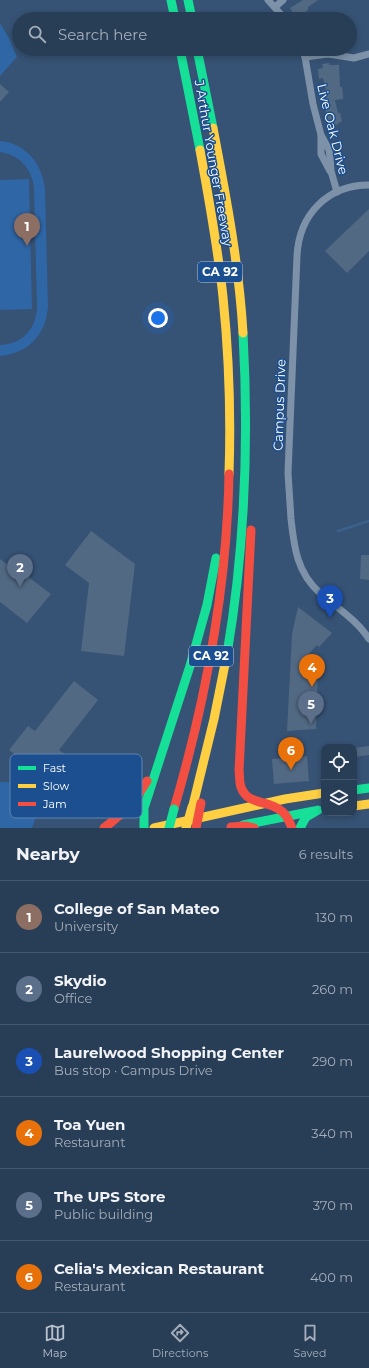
<!DOCTYPE html>
<html lang="en">
<head>
<meta charset="utf-8">
<style>
  :root { --surface:#283e57; --page:#30455d; --text:#f1f3f6; --muted:#a5aeba; --line:#44576d; --accent:#b9c2ce }
  body { margin:0; font-family:Montserrat,sans-serif; background:var(--page); color:var(--text) }
  .controls { position:absolute; right:12px; bottom:12px; display:grid; overflow:hidden; border-radius:8px; box-shadow:0 2px 6px #0003 }
  .controls button { width:36px; height:36px; display:grid; place-items:center; padding:0; border:0; border-bottom:1px solid var(--line); background:var(--surface); color:var(--text); font:20px sans-serif }
  .you { position:absolute; left:158px; top:318px; width:14px; height:14px; margin:-10px; border:3px solid #fff; border-radius:50%; background:#1a73e8; box-shadow:0 0 0 6px #1a73e833 }
  .badge { display:grid; place-items:center; width:26px; height:26px; border-radius:50%; background:var(--accent); color:#fff; font-size:13px; font-weight:700 }
  .pin { position:absolute; translate:-50% -33px; filter:drop-shadow(0 1px 2px #0008) }
  .pin::after { content:''; position:absolute; top:21px; width:14px; height:12px; background:inherit; clip-path:polygon(0 0,100% 0,50% 100%) }
  .list { margin:0; padding:0; list-style:none }
  h2 { display:flex; justify-content:space-between; align-items:center; height:52px; margin:0; padding:0 16px; font-size:17px }
  h2 small { font-size:13px; font-weight:400; color:var(--muted) }
  .list li { display:grid; grid-template-columns:26px 1fr auto; gap:12px; align-items:center; box-sizing:border-box; height:72px; padding:0 16px; border-top:1px solid var(--line) }
  .list b { display:block; font-size:15px; white-space:nowrap }
  .list p { margin:0; font-size:13px; white-space:nowrap; color:var(--muted) }
  .list em { font-size:13px; font-style:normal; color:var(--muted) }
  .icon { flex:none; width:22px; height:22px; fill:none; stroke:currentColor; stroke-width:2; stroke-linecap:round; stroke-linejoin:round }
  .map { position:relative; flex:none; width:369px; height:828px; overflow:hidden }
  .search { position:absolute; background:var(--surface); box-shadow:0 2px 6px #0003; left:12px; right:12px; top:12px; height:44px; display:flex; align-items:center; gap:10px; box-sizing:border-box; padding:0 14px; border-radius:22px; color:var(--muted); font-size:15px }
  .sheet { height:484px; background:var(--surface) }
  nav { display:flex; justify-content:space-around; align-items:center; box-sizing:border-box; height:56px; border-top:1px solid var(--line); background:var(--surface); font-size:11px; color:var(--muted) }
  nav a { display:grid; justify-items:center; gap:2px }
  nav .on { color:var(--accent) }
  .map>svg:first-child { display:block }
  .green { fill:#2f66a5 }
  .lines { fill:none; stroke-linecap:round; stroke-linejoin:round }
  .stream { stroke:#3b618d; stroke-width:2.5 }
  .building { fill:#526984 }
  .street { stroke:#7d92a8; stroke-width:7 }
  .fast { stroke:#16e098; stroke-width:9 }
  .slow { stroke:#ffcf43; stroke-width:9 }
  .jam { stroke:#f24e42; stroke-width:9 }
  .fast-bridge { stroke:#16e098; stroke-width:9 }
  .slow-bridge { stroke:#ffcf43; stroke-width:9 }
  .jam-bridge { stroke:#f24e42; stroke-width:9 }
  .labels { text-anchor:middle; stroke-width:3; stroke-linejoin:round; paint-order:stroke }
  .shield { fill:#1b4f8f; stroke:#bbcadd; stroke-width:1 }
  .shield-label { font-size:12px; font-weight:bold; fill:#fff }
  .street-label { font-size:13px; fill:#fff; stroke:#1b4f8f }
  .key { fill:#1b4f8f; stroke:#5f84b1; stroke-width:1 }
  .key-label { font-size:11px; fill:#fff }
</style>
</head>
<body>
<div class="map">
<svg width="369" height="828" viewBox="0 0 369 828">
  <rect width="100%" height="100%" fill="#365274"/>
  <g class="green">
    <path d="M0,23L9,38L17,57L0,76Z"/>
    <path d="M0,141C26,143 42,164 45,188L48,306C46,335 29,353 0,356V345C23,344 36,329 37,307L34,188C32,169 20,155 0,152Z"/>
    <path d="M29,179L32,309L0,310V180Z"/>
    <path d="M0,782L48,783L32,828H0Z"/>
  </g>
  <g class="lines">
    <path class="stream" d="M338,531L369,521"/>
  </g>
  <g class="building">
    <path d="M303,0H318L308,7V10L307,11L299,17L296,13L294,14L290,8Z"/>
    <path d="M329,63V65H339L340,87H342L343,94V99L335,100L338,113H340L342,121L337,124V125L330,127L328,119H327L322,91L326,90L323,78L319,79L318,69L323,68L322,64Z"/>
    <path d="M0,84L9,92L0,102Z"/>
    <path d="M369,209V251L347,273L325,251Z"/>
    <path d="M91,531L135,564L124,656L81,651L89,583L65,565Z"/>
    <path d="M361,555H369V580L360,579Z"/>
    <path d="M0,559L26,579L27,576L51,594L27,623L0,602Z"/>
    <path d="M298,607L332,633L319,647L317,645L299,664H318L316,729L287,731L292,634Z"/>
    <path d="M74,681L98,700L59,750L66,755L47,779L9,750L28,726L35,731Z"/>
    <path d="M369,746V755L354,757V748Z"/>
    <path d="M307,756L309,781L274,784L272,759Z"/>
  </g>
  <g class="lines">
    <g class="street">
      <path d="M268,0L285,19"/>
      <path d="M275,7L283,0"/>
      <path d="M302,49L305,57L313,104L321,135L329,150L330,157L331,171L337,192"/>
      <path d="M305,57L328,54L354,58L369,54"/>
      <path d="M321,136V154L330,171"/>
      <path d="M369,185C327,185 299,215 297,256L288,473C289,488 290,504 291,519C294,547 297,573 320,593C337,608 357,620 369,639"/>
    </g>
    <g class="fast">
      <path d="M171,0L175,19"/>
      <path d="M188,0L192,19"/>
      <path d="M180,49L200,150"/>
      <path d="M197,49L213,128"/>
      <path d="M227,654C245,548 249,441 243,333"/>
      <path d="M354,790L369,788"/>
      <path d="M243,825L314,811"/>
      <path d="M144,828V808L190,666L207,605L216,558"/>
      <path d="M300,828L306,817L318,810"/>
    </g>
    <g class="slow">
      <path d="M213,128C226,196 239,264 243,333"/>
      <path d="M200,150C209,199 218,248 223,297C229,356 231,415 229,474"/>
      <path d="M193,805L214,719L227,654"/>
      <path d="M354,806L369,804"/>
      <path d="M154,828L285,799L324,793"/>
    </g>
    <g class="jam">
      <path d="M251,530L239,771C240,776 239,782 241,787C247,805 267,800 280,810C287,814 289,821 292,828"/>
      <path d="M174,809C206,700 227,588 229,474"/>
      <path d="M231,827L245,826L254,828"/>
      <path d="M104,828C122,815 136,800 147,781"/>
    </g>
    <path class="fast-bridge" d="M169,828L174,809"/>
    <path class="slow-bridge" d="M186,828L192,807"/>
    <path class="jam-bridge" d="M196,828L201,803"/>
  </g>
  <g class="labels">
    <g class="shield">
      <rect x="198" y="262" width="44" height="20" rx="3"/>
      <rect x="189" y="646" width="44" height="20" rx="3"/>
    </g>
    <g class="shield-label">
      <text x="220" y="276">CA 92</text>
      <text x="211" y="660">CA 92</text>
    </g>
    <g class="street-label">
      <text transform="translate(333 129) rotate(76)" y="5">Live Oak Drive</text>
      <text transform="translate(214 163) rotate(80)" y="5">J Arthur Younger Freeway</text>
      <text transform="translate(279 405) rotate(-88)" y="5">Campus Drive</text>
    </g>
  </g>
  <rect x="10" y="754" width="132" height="64" rx="6" class="key"/>
  <rect x="18" y="766" width="18" height="4" fill="#16e098"/>
  <rect x="18" y="784" width="18" height="4" fill="#ffcf43"/>
  <rect x="18" y="802" width="18" height="4" fill="#f24e42"/>
  <g class="key-label">
    <text x="43" y="772">Fast</text>
    <text x="43" y="790">Slow</text>
    <text x="43" y="808">Jam</text>
  </g>
</svg>
<div class="controls">
<button><svg class="icon" aria-label="locate" viewBox="0 0 24 24"><circle cx="12" cy="12" r="6"/><path d="M12 2v4M12 18v4M2 12h4M18 12h4"/></svg></button>
<button><svg class="icon" aria-label="layers" viewBox="0 0 24 24"><path d="M12 4l9 5-9 5-9-5zM3 14l9 5 9-5"/></svg></button>
</div>
<div class="you"></div>
<div class="pin badge" style="left:27px;top:246px;background:#8d6e63">1</div>
<div class="pin badge" style="left:20px;top:587px;background:#5c6f8a">2</div>
<div class="pin badge" style="left:330px;top:618px;background:#1a4fb4">3</div>
<div class="pin badge" style="left:312px;top:687px;background:#e8710a">4</div>
<div class="pin badge" style="left:311px;top:724px;background:#5c6f8a">5</div>
<div class="pin badge" style="left:291px;top:770px;background:#e8710a">6</div>
<div class="search"><svg class="icon" aria-label="search" viewBox="0 0 24 24"><circle cx="10" cy="10" r="6"/><path d="M15 15l6 6"/></svg>Search here</div>
</div>
<section class="sheet">
<h2>Nearby<small>6 results</small></h2>
<ul class="list">
<li><span class="badge" style="background:#8d6e63">1</span><div><b>College of San Mateo</b><p>University</p></div><em>130 m</em></li>
<li><span class="badge" style="background:#5c6f8a">2</span><div><b>Skydio</b><p>Office</p></div><em>260 m</em></li>
<li><span class="badge" style="background:#1a4fb4">3</span><div><b>Laurelwood Shopping Center</b><p>Bus stop · Campus Drive</p></div><em>290 m</em></li>
<li><span class="badge" style="background:#e8710a">4</span><div><b>Toa Yuen</b><p>Restaurant</p></div><em>340 m</em></li>
<li><span class="badge" style="background:#5c6f8a">5</span><div><b>The UPS Store</b><p>Public building</p></div><em>370 m</em></li>
<li><span class="badge" style="background:#e8710a">6</span><div><b>Celia's Mexican Restaurant</b><p>Restaurant</p></div><em>400 m</em></li>
</ul>
</section>
<nav>
<a class="on"><svg class="icon" aria-label="map" viewBox="0 0 24 24"><path d="M3 6l6-2 6 2 6-2v14l-6 2-6-2-6 2zM9 4v14M15 6v14"/></svg>Map</a>
<a><svg class="icon" aria-label="directions" viewBox="0 0 24 24"><path d="M12 3l9 9-9 9-9-9zM9 14v-3h6M13 9l2 2-2 2"/></svg>Directions</a>
<a><svg class="icon" aria-label="saved" viewBox="0 0 24 24"><path d="M7 4h10v16l-5-4-5 4z"/></svg>Saved</a>
</nav>
</body>
</html>
